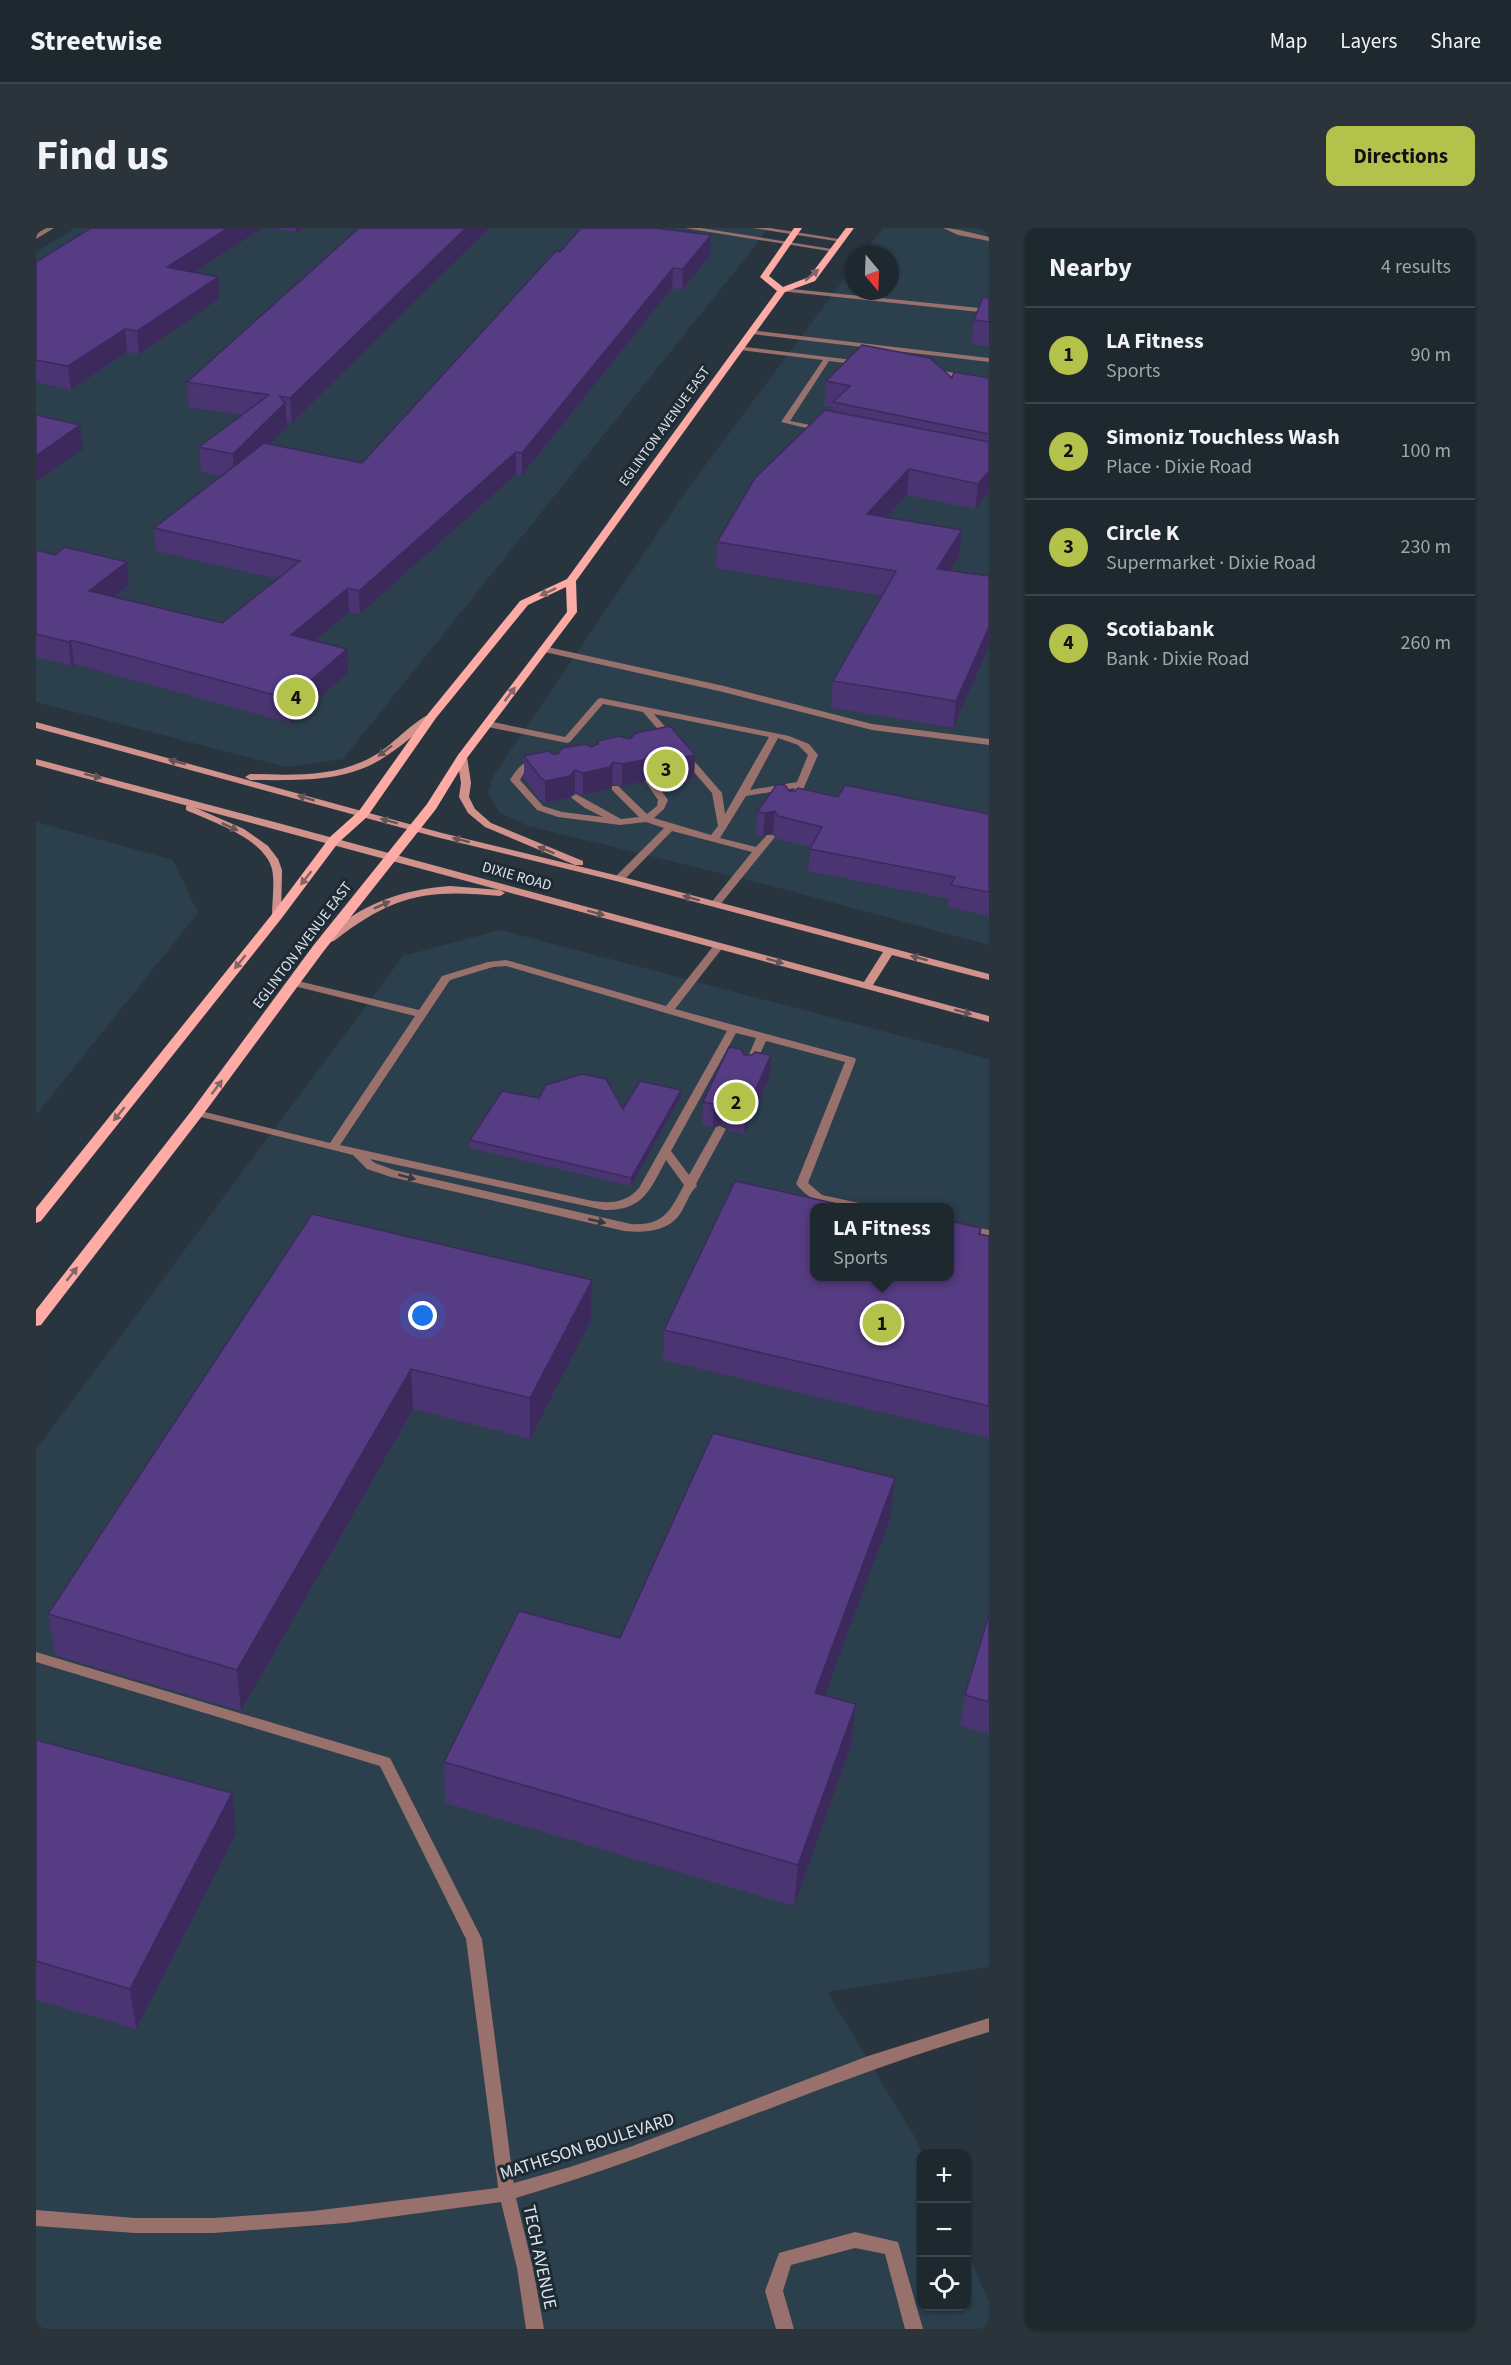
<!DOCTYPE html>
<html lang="en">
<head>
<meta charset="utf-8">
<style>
  :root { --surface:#1e282f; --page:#2b343b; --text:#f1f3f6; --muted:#a1a6aa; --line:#3c444b; --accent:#b3c24b }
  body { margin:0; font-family:"Source Sans 3",sans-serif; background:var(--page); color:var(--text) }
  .controls { position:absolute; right:18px; bottom:18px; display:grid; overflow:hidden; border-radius:12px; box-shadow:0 2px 4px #0004 }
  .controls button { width:54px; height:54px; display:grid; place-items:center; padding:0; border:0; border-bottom:2px solid var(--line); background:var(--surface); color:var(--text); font:30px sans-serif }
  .compass { position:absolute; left:809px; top:18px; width:54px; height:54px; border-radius:50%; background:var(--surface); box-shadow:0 2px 4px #0004; rotate:161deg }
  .you { position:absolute; left:387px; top:1088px; width:21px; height:21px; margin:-15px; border:4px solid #fff; border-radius:50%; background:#1a73e8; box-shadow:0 0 0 9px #1a73e833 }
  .badge { display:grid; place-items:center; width:39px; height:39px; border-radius:50%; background:var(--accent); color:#111; font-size:20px; font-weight:700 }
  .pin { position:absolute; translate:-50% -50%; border:3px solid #fff; box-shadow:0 2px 6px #0006 }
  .popup { position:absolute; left:774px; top:975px; width:144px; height:78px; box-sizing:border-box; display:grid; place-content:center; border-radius:12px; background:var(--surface); filter:drop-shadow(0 2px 4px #0005); font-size:20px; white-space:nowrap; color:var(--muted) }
  .popup b { font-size:22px; color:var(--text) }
  .popup::after { content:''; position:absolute; left:50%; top:100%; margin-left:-12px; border:12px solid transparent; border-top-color:var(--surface) }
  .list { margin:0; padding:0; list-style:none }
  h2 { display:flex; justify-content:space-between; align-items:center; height:78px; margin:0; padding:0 24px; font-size:26px }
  h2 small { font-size:20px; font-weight:400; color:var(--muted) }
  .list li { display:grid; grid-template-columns:39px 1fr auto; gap:18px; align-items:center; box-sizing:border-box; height:96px; padding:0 24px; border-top:2px solid var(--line) }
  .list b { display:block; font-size:22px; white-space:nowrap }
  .list p { margin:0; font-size:20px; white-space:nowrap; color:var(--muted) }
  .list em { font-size:20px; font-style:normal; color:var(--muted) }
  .icon { flex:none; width:33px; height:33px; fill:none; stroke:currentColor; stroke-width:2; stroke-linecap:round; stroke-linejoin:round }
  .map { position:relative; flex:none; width:953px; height:2101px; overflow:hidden; border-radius:12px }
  header { display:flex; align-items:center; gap:36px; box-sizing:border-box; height:84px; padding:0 30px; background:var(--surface); border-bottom:2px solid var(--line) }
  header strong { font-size:28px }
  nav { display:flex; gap:33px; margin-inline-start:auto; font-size:21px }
  .intro { display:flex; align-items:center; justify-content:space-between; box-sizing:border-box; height:144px; padding:0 36px }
  h1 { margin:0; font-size:42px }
  .button { padding:15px 27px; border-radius:12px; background:var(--accent); color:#111; font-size:21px; font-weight:700 }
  main { display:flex; gap:36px; padding:0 36px }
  aside { flex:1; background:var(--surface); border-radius:12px; box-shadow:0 2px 4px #0004 }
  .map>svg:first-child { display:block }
  .built { fill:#2c3f4d; fill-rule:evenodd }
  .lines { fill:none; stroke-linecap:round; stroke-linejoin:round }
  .service { fill:#98706c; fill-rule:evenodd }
  .minor { fill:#98706c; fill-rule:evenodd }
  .secondary { fill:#d1928c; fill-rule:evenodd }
  .primary { fill:#fdaba4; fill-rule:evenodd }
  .wall { fill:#4a3471 }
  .shaded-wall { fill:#3c2a5c }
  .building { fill:#563c83; stroke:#3c2a5c; stroke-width:1.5 }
  .oneway { fill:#826566 }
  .oneway2 { fill:#665457 }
  .oneway3 { fill:#36393f }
  .labels { text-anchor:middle; stroke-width:6; stroke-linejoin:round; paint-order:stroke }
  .far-street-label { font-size:14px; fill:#dce4eb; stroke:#1e2b34 }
  .street-label { font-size:15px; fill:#dce4eb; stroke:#1e2b34 }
  .near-street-label { font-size:18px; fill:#dce4eb; stroke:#1e2b34 }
</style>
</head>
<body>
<header>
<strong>Streetwise</strong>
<nav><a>Map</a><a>Layers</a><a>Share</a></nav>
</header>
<div class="intro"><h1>Find us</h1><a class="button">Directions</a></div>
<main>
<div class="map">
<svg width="953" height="2101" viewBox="0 0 953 2101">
  <rect width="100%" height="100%" fill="#28353f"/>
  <g class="built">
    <path d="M39,0H732L709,31L307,531L250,539L0,474V24Z"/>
    <path d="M847,0H953V717L732,657L492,598L463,584L452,564L458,547L653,259L818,38V63H854V27H826Z"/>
    <path d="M0,594L137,632L162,685L0,887Z"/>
    <path d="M464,702L953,831V1739L791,1764L877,1906L886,1925V2078H930L931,2024L953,2074V2101H0V1222L367,728ZM778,980H914V1048H778Z"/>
  </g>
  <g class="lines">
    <g class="service">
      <path d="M907,0C920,0 939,6 953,9V13L922,7Z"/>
      <path d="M746,60L953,81V85L744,63L742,62Z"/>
      <path d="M713,102L953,130V134L716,106H713Z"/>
      <path d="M701,118L825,133L829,135L825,137L793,133L754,193L790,200V204H787L745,194L787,132L704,122L700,120Z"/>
      <path d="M893,141L953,150V154L896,145L892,143Z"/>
      <path d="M507,418L688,458L836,496L953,511V517L836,502L687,464L504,423L503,421Z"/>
      <path d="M565,470L753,508L773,516L782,527L760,578H754L752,576L759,560L710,568L684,610L720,619L731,607H737L739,609L683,678L679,679L674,676L716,624L636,603L587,653H579V649L628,600L610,594L584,597L522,589L501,582L474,552C481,540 490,530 504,531V535L489,543L484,552L507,578L526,584L567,589L549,580L537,571L535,569L540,566L585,591L603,589L576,562V558H582L611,586L621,578L622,572L609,553L611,551H617L632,572L628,581L618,590L675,607L682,598L676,565L645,529L650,526L653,527L686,565L689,586L733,509L618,486L640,511L635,514L632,513L607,484L567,476L534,514L531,515L452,499L447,496L452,493L529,509L562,471ZM742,510L762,517L772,527L761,554L714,562Z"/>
      <path d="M683,715L688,718L639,781L819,830L820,832L772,955L786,967L828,976L833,980C805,980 780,980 760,956L809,834L730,813L717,841H709L708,839L720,810L700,805L635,923L653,947L680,899L684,898L690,901L660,956L661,958C653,965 650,977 644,986C632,1004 607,1005 588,1003L355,949L331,941L317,927L157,887L155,885L161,882L294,915L379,788L254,757L253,755L254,753L258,752L383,782L406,748L452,734L470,732L630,778L679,716ZM470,738L691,803L603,960C589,976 572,976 552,972L304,917L414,752L457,739ZM334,931L568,982C607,983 614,962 630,932L648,957C634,983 628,998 595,996L358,942L339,935Z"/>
      <path d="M914,993L953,1002V1010L914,1001Z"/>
      <path d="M0,1424L354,1530L446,1711L479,1966L477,1971L471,1974L465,1971L463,1966L430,1711L344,1538L0,1434Z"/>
      <path d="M819,2004L862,2014L887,2101H869L849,2026L819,2020L755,2037L747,2063L758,2101H740L729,2063L743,2025Z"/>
    </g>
    <g class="minor">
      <path d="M10,0H18L0,11V6Z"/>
      <path d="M649,0H665L802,22L799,24Z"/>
      <path d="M717,0H734L809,12L806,14Z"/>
      <path d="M953,1790V1804C792,1851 641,1923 480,1970L497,2040L508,2101H490L481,2040L465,1974L310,1995L178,2005H99L0,1998V1982L99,1990H178L277,1983L461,1960L534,1939L594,1919L832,1828Z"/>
    </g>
    <g class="secondary">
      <path d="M396,485L399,486V490C381,504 364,520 344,532C305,555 258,552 214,552L209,549L214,546C259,547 305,550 344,524C360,513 379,492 396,485Z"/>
      <path d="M0,494L406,605L587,649L953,746V752L856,727L837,757L953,788V794L0,537V531L242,595L828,754L847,724L580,653L400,609L0,500Z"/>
      <path d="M426,526L431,529L435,555L433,569L439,581L455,595L547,633V637H539L449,599L432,585L423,569L425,555L421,529Z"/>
      <path d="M153,577L208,601L232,618L242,631L246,642L245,690L241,691L236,688C236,673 239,656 236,641C228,610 176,594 150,582V578Z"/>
      <path d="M414,658L464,662L469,665L464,668C390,661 357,667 298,713L294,714L289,711C321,676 369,661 414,658Z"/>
    </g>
    <path class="primary" d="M758,0H766L733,48L747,59L773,49L810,0H818L779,53L749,64L540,353L541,384L431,530L400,581L287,724L166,888L5,1097L0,1098V1082L156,882L277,718L391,576L422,527L531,384L530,359L492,377L400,490L331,589L302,615L245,691L5,993L0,995V980L237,685L294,609L323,583L392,486L484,373L531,351L741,63L724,49Z"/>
  </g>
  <g class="wall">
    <path d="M55,0H226L159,44L182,49L183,71L103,126L91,124L35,162L0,154V34Z"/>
    <path d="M237,0H267L260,4Z"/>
    <path d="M323,0H453L256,195L251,194V199L234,216L326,235L520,23L674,27L646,62L636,60L486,247L480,246L324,386L313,384L278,413L312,445L254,495L38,436L35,438L0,429V322L19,327L91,334L93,357L78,369L186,395L242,351L120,323L118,300L185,248L165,244L163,219L206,187L153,179L151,154Z"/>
    <path d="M953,70V118L935,116L938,92Z"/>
    <path d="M916,150H953V264L939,281L871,267L850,289L926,302L923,328L913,343L953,348L917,500L795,480L797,453L846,368L680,340L681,314L796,183L797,179L788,178L790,153Z"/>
    <path d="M555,519L659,527L658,549L628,555L625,551L611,549L607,554L586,558L576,556L574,561L547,567L539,564L533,570L509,575L503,571L488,550V528L522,526Z"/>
    <path d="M753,563L953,586V688L912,679L913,671L772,643L774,621L775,619L741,611L737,605L727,608L720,606L721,584Z"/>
    <path d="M708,827L733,850L708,906L692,903L691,899L685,896L677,900L666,897L667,874Z"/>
    <path d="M645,862L644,870L595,958L434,920V912L503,870L587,881Z"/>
    <path d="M778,980L945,1000V1006L953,1008V1210L627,1132L628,1102Z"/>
    <path d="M276,986L556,1052L555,1092L494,1211L377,1181L205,1483L19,1427L12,1386Z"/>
    <path d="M854,1291L788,1467L820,1476L815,1517L758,1678L409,1575L408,1534L584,1410Z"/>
    <path d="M953,1386V1506L924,1498L929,1467Z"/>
    <path d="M0,1512L200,1606L100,1801L0,1772Z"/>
  </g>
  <g class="shaded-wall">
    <path d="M192,0H226L133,61L131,39Z"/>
    <path d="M260,0H267L260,4Z"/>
    <path d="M430,0H453L256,195L254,170Z"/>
    <path d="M675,7L674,27L646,62L647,41Z"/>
    <path d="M637,40L636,60L486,247V225Z"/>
    <path d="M182,49L183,71L103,126L101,103Z"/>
    <path d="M89,101L91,124L35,162L32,138Z"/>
    <path d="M249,175L251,199L198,251L197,226Z"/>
    <path d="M44,197L47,221L0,254V228Z"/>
    <path d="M480,224V246L324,386L323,363Z"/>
    <path d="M873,241L871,267L829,312L831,286Z"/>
    <path d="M953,243V264L939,281L942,256Z"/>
    <path d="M926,302L923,328L898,367L901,341Z"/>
    <path d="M91,334L93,357L56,386L53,363Z"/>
    <path d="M312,360L313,384L257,431L255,407Z"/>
    <path d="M953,399V418L917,500L920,473Z"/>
    <path d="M35,412L38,436L35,438L33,414Z"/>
    <path d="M311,421L312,445L254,495L253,471Z"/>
    <path d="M612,527L611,549L607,554L586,558V536Z"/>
    <path d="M659,527L658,549L628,555L629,533Z"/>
    <path d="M577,534L576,556L574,561L547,567V545Z"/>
    <path d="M539,542V564L533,570L509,575V553Z"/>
    <path d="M739,583L737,605L727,608L729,585Z"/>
    <path d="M735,827L733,850L708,906L710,883Z"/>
    <path d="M645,862L644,870L595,958V950Z"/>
    <path d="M686,872L685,896L677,900L678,876Z"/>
    <path d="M556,1052L555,1092L494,1211V1170Z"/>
    <path d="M375,1141L377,1181L205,1483L201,1442Z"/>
    <path d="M859,1250L854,1291L774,1506L779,1465Z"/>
    <path d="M820,1476L815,1517L758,1678L762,1637Z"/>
    <path d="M196,1565L200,1606L100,1801L94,1761Z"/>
  </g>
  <g class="building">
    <path d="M55,0H192L131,39L182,49L101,103L89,101L32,138L0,132V34Z"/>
    <path d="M323,0H430L254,170L244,168L249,175L197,226L163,219L233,167L151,154Z"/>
    <path d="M545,0H619L675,7L647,41L637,40L486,225L480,224L323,363L312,360L255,407L311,421L253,471L35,412L33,414L0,406V322L19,327L29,319L91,334L53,363L186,395L264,333L118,300L228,215L326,235L520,23L524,24Z"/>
    <path d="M947,69L953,70V94L938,92Z"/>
    <path d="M826,117L894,130L916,150L918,144L953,150V206L797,174L814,158L790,153Z"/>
    <path d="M789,182L953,214V243L942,256L873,241L831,286L926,302L901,341L953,348V399L920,473L797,453L860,343L681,314L719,250Z"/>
    <path d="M0,187L44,197L0,228Z"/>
    <path d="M634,498L659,527L629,533L625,529L612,527L608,532L586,536L577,534L574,539L547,545L539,542L534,548L509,553L504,549L488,528L513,523L516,526H522L526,520L550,516L555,519L562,516V513L583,508L594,511L600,505Z"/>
    <path d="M741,556L749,557L753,563H759L762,560L802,569L809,557L953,586V664L915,657L919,649L774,621L786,599L742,588L739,583L729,585L721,584Z"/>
    <path d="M693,819L705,821L708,827H716L719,824L735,827L710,883L693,879V875L686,872L678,876L667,874Z"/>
    <path d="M546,846L570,851L587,881L604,853L645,862L595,950L434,912L466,863L503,870L510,857Z"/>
    <path d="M699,953L819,980H778V1048H914V993L945,1000L943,1006L953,1008V1178L628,1102Z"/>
    <path d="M276,986L556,1052L494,1170L375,1141L201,1442L12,1386Z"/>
    <path d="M677,1205L859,1250L779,1465L820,1476L762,1637L408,1534L483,1383L584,1410Z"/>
    <path d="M953,1386V1474L929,1467Z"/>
    <path d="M0,1512L196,1565L94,1761L0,1733Z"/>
  </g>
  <defs><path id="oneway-solid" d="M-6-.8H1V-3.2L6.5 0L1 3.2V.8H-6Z" transform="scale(1.5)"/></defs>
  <g class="oneway">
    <use href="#oneway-solid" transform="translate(776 47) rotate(-40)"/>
    <use href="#oneway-solid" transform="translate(512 364) rotate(155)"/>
    <use href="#oneway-solid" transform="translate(474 466) rotate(-53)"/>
    <use href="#oneway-solid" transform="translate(270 650) rotate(128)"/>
    <use href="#oneway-solid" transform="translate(204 734) rotate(129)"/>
    <use href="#oneway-solid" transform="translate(181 859) rotate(-53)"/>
    <use href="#oneway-solid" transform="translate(83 886) rotate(129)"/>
    <use href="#oneway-solid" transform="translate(36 1046) rotate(-52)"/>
  </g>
  <g class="oneway2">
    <use href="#oneway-solid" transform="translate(349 523) rotate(143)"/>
    <use href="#oneway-solid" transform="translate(141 534) rotate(-165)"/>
    <use href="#oneway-solid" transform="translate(57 548) rotate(14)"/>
    <use href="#oneway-solid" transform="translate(270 570) rotate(-164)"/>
    <use href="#oneway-solid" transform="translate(353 593) rotate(-165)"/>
    <use href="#oneway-solid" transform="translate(194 599) rotate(25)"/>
    <use href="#oneway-solid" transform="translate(425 612) rotate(-166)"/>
    <use href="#oneway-solid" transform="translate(510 622) rotate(-158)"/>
    <use href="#oneway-solid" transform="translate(655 670) rotate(-165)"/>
    <use href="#oneway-solid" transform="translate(346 677) rotate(-24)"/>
    <use href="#oneway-solid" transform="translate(560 685) rotate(15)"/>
    <use href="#oneway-solid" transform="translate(883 730) rotate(-165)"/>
    <use href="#oneway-solid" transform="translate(739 733) rotate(16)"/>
    <use href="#oneway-solid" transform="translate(927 784) rotate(15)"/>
  </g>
  <g class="oneway3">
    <use href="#oneway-solid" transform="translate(371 949) rotate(15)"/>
    <use href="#oneway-solid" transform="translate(561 993) rotate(13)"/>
  </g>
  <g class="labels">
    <g class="far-street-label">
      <text transform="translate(628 198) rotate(-54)" y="5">EGLINTON AVENUE EAST</text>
    </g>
    <g class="street-label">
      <text transform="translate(481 648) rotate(16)" y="5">DIXIE ROAD</text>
      <text transform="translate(266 717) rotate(-53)" y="5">EGLINTON AVENUE EAST</text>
    </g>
    <g class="near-street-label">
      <text transform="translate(551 1918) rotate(-18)" y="6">MATHESON BOULEVARD</text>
      <text transform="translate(504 2029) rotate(78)" y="6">TECH AVENUE</text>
    </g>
  </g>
</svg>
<div class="controls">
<button>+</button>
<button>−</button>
<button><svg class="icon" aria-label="locate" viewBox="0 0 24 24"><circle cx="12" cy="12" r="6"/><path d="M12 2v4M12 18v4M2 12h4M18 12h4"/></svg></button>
</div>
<svg class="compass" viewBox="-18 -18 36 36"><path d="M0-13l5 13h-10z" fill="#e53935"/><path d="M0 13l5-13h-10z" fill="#a1a6aa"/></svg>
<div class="you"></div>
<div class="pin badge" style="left:846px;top:1095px">1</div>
<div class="popup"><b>LA Fitness</b>Sports</div>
<div class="pin badge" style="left:700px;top:874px">2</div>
<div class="pin badge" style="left:630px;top:541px">3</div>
<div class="pin badge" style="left:260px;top:469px">4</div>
</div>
<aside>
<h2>Nearby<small>4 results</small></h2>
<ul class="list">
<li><span class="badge">1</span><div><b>LA Fitness</b><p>Sports</p></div><em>90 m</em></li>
<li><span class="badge">2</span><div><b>Simoniz Touchless Wash</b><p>Place · Dixie Road</p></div><em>100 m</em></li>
<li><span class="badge">3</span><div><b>Circle K</b><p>Supermarket · Dixie Road</p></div><em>230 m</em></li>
<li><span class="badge">4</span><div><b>Scotiabank</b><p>Bank · Dixie Road</p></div><em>260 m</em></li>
</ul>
</aside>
</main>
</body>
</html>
